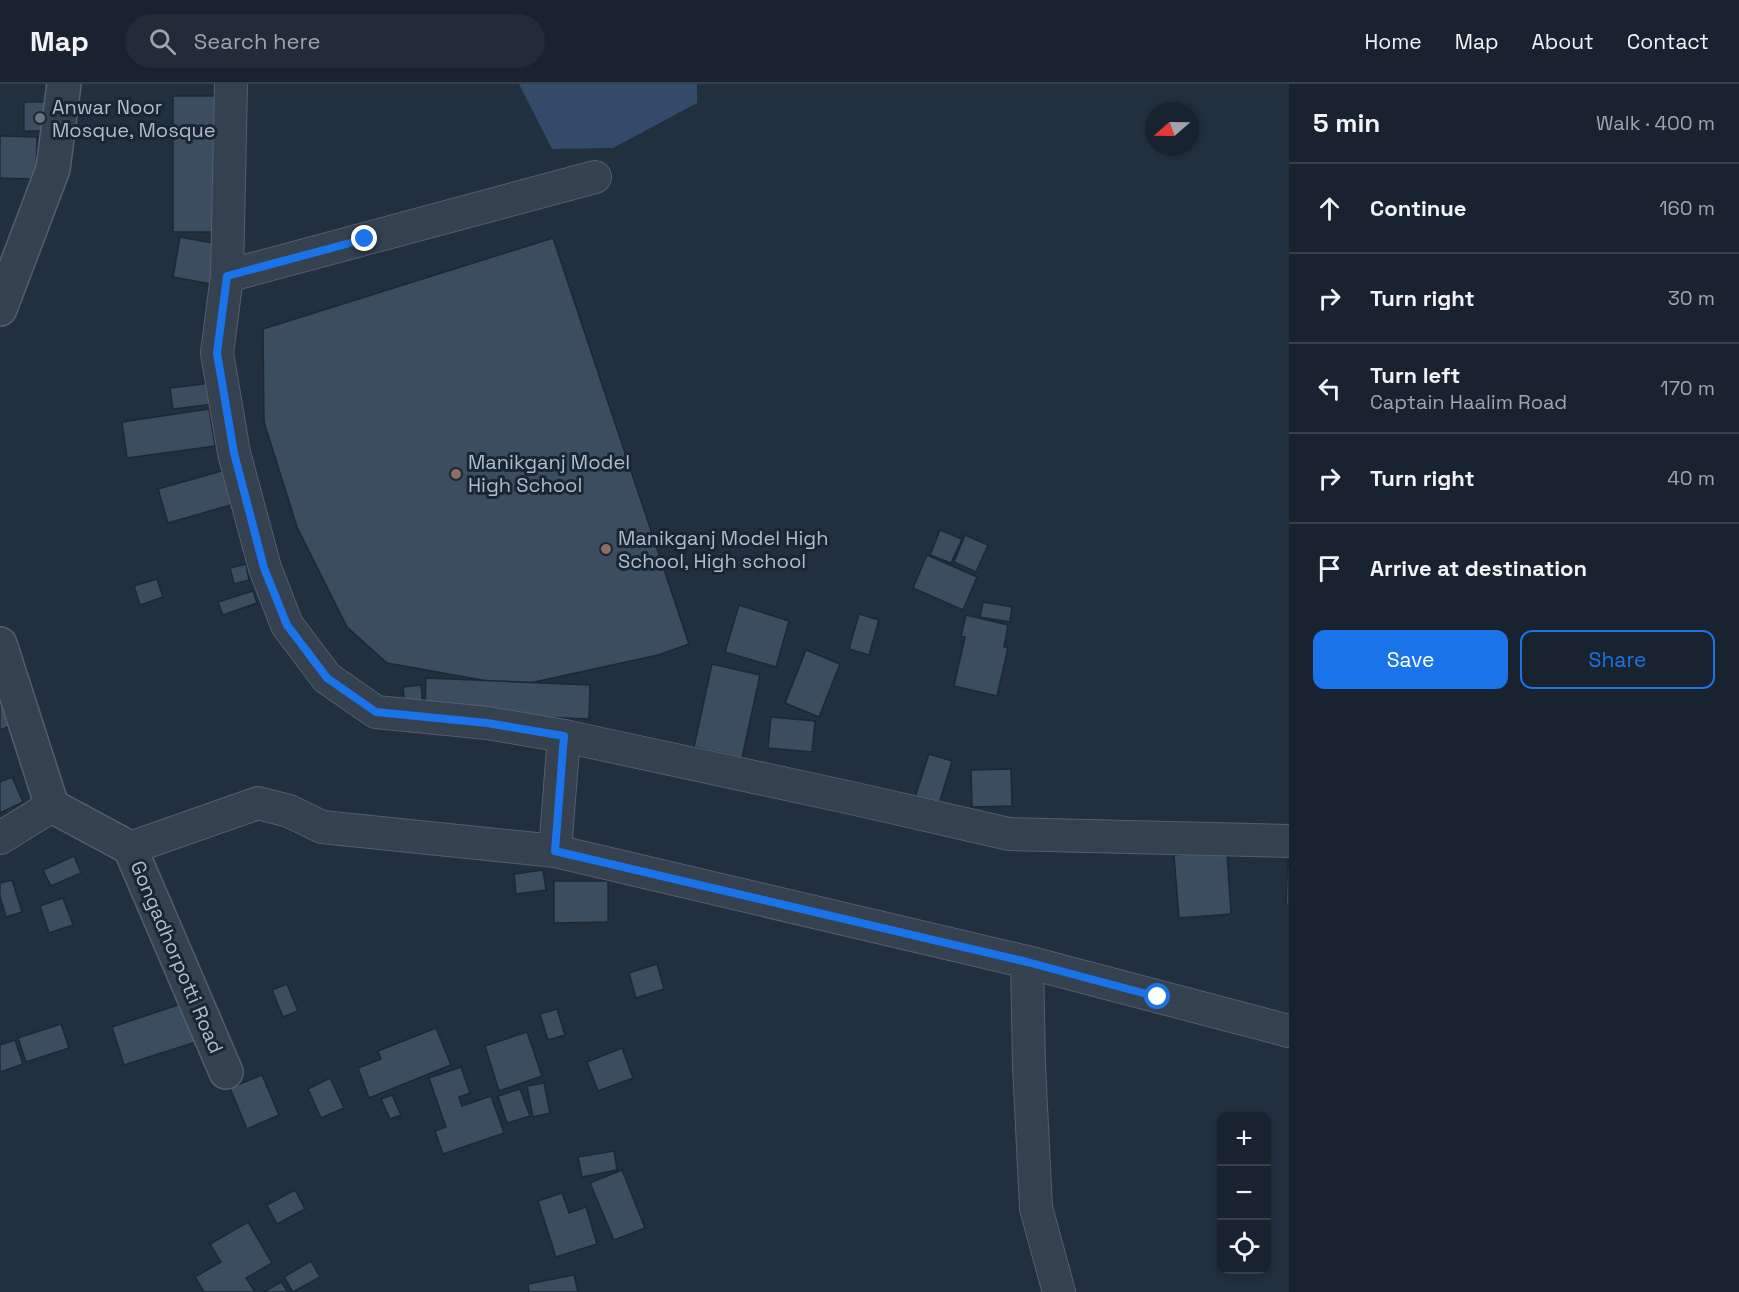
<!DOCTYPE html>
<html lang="en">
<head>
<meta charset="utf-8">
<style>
  :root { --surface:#19232f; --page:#222b37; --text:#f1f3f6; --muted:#9fa4aa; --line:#37404b; --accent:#1a73e8 }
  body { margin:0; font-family:"Space Grotesk",sans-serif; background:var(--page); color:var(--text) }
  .controls { position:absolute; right:18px; bottom:18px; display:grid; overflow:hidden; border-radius:12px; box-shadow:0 3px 9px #0003 }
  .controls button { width:54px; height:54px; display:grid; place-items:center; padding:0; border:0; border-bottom:2px solid var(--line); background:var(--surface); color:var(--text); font:30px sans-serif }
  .compass { position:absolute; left:1145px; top:18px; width:54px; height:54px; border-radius:50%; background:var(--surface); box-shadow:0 3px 9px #0003; rotate:250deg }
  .stop { position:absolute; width:18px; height:18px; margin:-14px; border:4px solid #1a73e8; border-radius:50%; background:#fff }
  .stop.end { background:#1a73e8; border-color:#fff; box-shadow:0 2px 6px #0008 }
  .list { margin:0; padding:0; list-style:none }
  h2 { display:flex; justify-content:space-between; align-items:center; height:78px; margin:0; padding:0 24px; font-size:26px }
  h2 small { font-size:20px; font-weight:400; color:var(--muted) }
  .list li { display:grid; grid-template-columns:39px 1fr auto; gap:18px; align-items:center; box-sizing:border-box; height:90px; padding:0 24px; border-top:2px solid var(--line) }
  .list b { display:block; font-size:22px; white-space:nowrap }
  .list p { margin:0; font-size:20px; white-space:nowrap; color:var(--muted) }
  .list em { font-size:20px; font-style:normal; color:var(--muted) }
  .actions { display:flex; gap:12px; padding:18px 24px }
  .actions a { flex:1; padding:14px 0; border:2px solid var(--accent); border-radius:12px; text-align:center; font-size:21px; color:var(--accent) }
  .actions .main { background:var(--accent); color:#fff }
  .icon { flex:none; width:33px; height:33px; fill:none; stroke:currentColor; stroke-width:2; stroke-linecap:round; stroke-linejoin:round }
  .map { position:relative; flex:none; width:1289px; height:1208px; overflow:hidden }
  header { display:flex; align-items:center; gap:36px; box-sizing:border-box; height:84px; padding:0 30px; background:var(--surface); border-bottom:2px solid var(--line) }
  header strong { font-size:28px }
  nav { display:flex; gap:33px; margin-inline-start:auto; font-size:21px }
  .search { width:420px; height:54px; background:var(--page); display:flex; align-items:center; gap:15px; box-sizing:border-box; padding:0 21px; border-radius:33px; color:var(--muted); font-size:22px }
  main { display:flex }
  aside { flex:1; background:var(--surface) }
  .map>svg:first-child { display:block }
  .water { fill:#334b68 }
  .building { fill:#3c4d5f; stroke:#1c2836; stroke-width:1.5 }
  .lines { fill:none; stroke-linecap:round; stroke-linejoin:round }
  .minor-casing { stroke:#535f6d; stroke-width:34 }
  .tertiary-casing { stroke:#535f6d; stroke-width:36 }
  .minor { stroke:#35414f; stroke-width:32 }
  .tertiary { stroke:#35414f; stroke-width:33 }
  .route { stroke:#1a73e8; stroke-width:8 }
  .worship-dot { fill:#6b7280; stroke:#1a2634; stroke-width:2 }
  .education-dot { fill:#8d6e63; stroke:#1a2634; stroke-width:2 }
  .labels { text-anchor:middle; stroke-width:6; stroke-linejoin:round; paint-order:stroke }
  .poi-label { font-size:20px; fill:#b1bcca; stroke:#1a2634; text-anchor:start }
  .street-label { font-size:20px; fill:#b1bcca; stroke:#1a2634 }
</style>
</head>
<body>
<header>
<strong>Map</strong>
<div class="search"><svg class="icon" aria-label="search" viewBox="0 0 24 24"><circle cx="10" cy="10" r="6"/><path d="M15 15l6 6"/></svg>Search here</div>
<nav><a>Home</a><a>Map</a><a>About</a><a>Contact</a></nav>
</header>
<main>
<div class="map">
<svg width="1289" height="1208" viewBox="0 0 1289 1208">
  <rect width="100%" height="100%" fill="#212f3f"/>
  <path class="water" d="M519,0H697V19L613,64L552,65Z"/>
  <g class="building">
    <rect x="173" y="12" width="42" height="136"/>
    <rect x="24" y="18" width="31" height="29"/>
    <path d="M0,52L37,53L36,95L0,94Z"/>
    <path d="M180,153L218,160L211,200L173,193Z"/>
    <path d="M553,154L689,560L658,571L516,602L387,579L347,543L297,443L264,338L263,245Z"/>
    <path d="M212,299L215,320L173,325L170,304Z"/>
    <path d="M209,325L215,362L127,374L122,338Z"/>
    <path d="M225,386L234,420L168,439L158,405Z"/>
    <path d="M940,446L962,455L951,479L930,471Z"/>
    <path d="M965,451L988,461L976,488L954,478Z"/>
    <path d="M927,471L977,493L963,526L913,504Z"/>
    <path d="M246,480L249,496L234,500L230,484Z"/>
    <path d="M157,495L163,513L140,521L134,502Z"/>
    <path d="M253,507L257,519L223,531L218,518Z"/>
    <path d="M983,518L1012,523L1010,538L980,533Z"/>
    <path d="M739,521L789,537L776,583L725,568Z"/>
    <path d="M859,530L879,536L869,571L849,565Z"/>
    <path d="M966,531L1008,541L1004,563L1008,564L997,612L954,602L965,553L961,552Z"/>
    <path d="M806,566L840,580L819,633L785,619Z"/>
    <path d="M712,580L760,591L742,674L694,663Z"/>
    <path d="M426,594L590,601L589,635L425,629Z"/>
    <path d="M421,601L423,623L405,625L403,603Z"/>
    <path d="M10,613L20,638L0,646V617Z"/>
    <path d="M771,633L815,637L812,668L768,664Z"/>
    <path d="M929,670L952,677L939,720L915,713Z"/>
    <path d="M1011,685L1012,722L972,723L971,686Z"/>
    <path d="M12,693L23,718L0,729V698Z"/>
    <path d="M1288,767H1289V821H1286Z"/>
    <path d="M1227,768L1231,830L1179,834L1174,771Z"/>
    <path d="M74,772L81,789L51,802L43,786Z"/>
    <path d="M543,786L546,806L516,810L514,790Z"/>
    <path d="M12,796L22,828L6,833L0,812V799Z"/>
    <path d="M554,797H608V838L554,839Z"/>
    <path d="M63,814L73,841L49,849L40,822Z"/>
    <path d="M657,880L664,905L636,914L629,889Z"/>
    <path d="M287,900L298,927L283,933L272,906Z"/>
    <path d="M193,916L205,955L124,981L112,943Z"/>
    <path d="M557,925L565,951L548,956L540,930Z"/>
    <path d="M61,940L69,964L26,978L18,954Z"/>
    <path d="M436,944L451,981L369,1014L358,984L381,975L378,967Z"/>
    <path d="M527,948L542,992L499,1007L485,962Z"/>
    <path d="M15,956L23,980L0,988V961Z"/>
    <path d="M622,964L633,994L598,1007L587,978Z"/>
    <path d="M461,983L470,1009L459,1013L462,1022L491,1012L504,1049L443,1070L435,1047L446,1043L429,994Z"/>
    <path d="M262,991L279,1031L247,1045L230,1004Z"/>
    <path d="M330,994L344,1024L321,1034L308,1005Z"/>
    <path d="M544,999L550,1029L533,1033L527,1002Z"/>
    <path d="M520,1005L530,1032L507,1039L498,1012Z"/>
    <path d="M392,1011L401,1031L390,1035L381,1015Z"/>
    <path d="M614,1067L617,1086L582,1093L578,1073Z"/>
    <path d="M622,1086L645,1144L614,1156L590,1099Z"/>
    <path d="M295,1106L305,1125L277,1140L267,1121Z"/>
    <path d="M562,1109L569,1129L586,1123L597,1160L556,1173L538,1117Z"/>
    <path d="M248,1138L272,1179L246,1194L255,1208H204L195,1193L221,1178L210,1160Z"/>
    <path d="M311,1177L320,1193L293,1208L284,1193Z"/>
    <path d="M574,1191L578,1208H529L528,1200Z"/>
    <path d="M281,1198L288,1208H264Z"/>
  </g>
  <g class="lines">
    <defs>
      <g id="minor">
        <path d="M231,0L227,192L217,269L234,369L265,484L287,541L327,594L376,628L487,639L564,652L856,715L1009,750L1289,757"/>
        <path d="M227,192L595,93"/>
        <path d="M0,754L52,722"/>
        <path d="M130,764L258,719L289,727L322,743L555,767L1027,878L1289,947"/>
        <path d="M555,767L564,652"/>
        <path d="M1027,878L1029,981L1036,1124L1059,1208"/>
      </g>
      <g id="tertiary">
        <path d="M0,225L53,85L64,0"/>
        <path d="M0,560L52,722L130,764L226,988"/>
      </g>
    </defs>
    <use href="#minor" class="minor-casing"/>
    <use href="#tertiary" class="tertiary-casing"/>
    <use href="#minor" class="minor"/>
    <use href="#tertiary" class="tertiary"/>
  </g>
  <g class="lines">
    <path class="route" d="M365,155L227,192L217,269L234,369L264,484L287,541L327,594L376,628L487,639L564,652L555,767L1027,878L1158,913"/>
  </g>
  <circle class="worship-dot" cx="40" cy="34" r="6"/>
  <g class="education-dot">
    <circle cx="456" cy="390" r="6"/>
    <circle cx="606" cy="465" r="6"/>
  </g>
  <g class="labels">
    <g class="poi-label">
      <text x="52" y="30">Anwar Noor<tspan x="52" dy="23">Mosque, Mosque</tspan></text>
      <text x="468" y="385">Manikganj Model<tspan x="468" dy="23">High School</tspan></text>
      <text x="618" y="461">Manikganj Model High<tspan x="618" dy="23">School, High school</tspan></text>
    </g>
    <g class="street-label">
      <text transform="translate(177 873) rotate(67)" y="7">Gongadhorpotti Road</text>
    </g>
  </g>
</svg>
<div class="controls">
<button>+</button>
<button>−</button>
<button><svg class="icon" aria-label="locate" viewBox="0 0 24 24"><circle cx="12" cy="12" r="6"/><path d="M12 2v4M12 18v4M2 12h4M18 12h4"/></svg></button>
</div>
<svg class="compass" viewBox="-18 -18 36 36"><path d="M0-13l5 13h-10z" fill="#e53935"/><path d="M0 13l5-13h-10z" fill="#9fa4aa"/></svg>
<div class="stop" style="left:1158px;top:913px"></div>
<div class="stop end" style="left:365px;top:155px"></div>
</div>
<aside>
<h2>5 min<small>Walk · 400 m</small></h2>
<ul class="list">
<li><svg class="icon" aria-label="ahead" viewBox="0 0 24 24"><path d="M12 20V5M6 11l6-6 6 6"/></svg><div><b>Continue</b></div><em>160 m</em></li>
<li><svg class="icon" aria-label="right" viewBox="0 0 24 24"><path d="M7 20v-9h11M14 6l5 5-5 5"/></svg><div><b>Turn right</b></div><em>30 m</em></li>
<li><svg class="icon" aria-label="left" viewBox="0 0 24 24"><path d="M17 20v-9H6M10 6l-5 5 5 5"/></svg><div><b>Turn left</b><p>Captain Haalim Road</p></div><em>170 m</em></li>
<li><svg class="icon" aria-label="right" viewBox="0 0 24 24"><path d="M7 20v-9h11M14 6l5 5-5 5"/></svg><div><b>Turn right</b></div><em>40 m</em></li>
<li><svg class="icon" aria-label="arrive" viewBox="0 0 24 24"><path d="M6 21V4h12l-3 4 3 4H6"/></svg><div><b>Arrive at destination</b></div></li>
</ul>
<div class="actions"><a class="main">Save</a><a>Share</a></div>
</aside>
</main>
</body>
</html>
